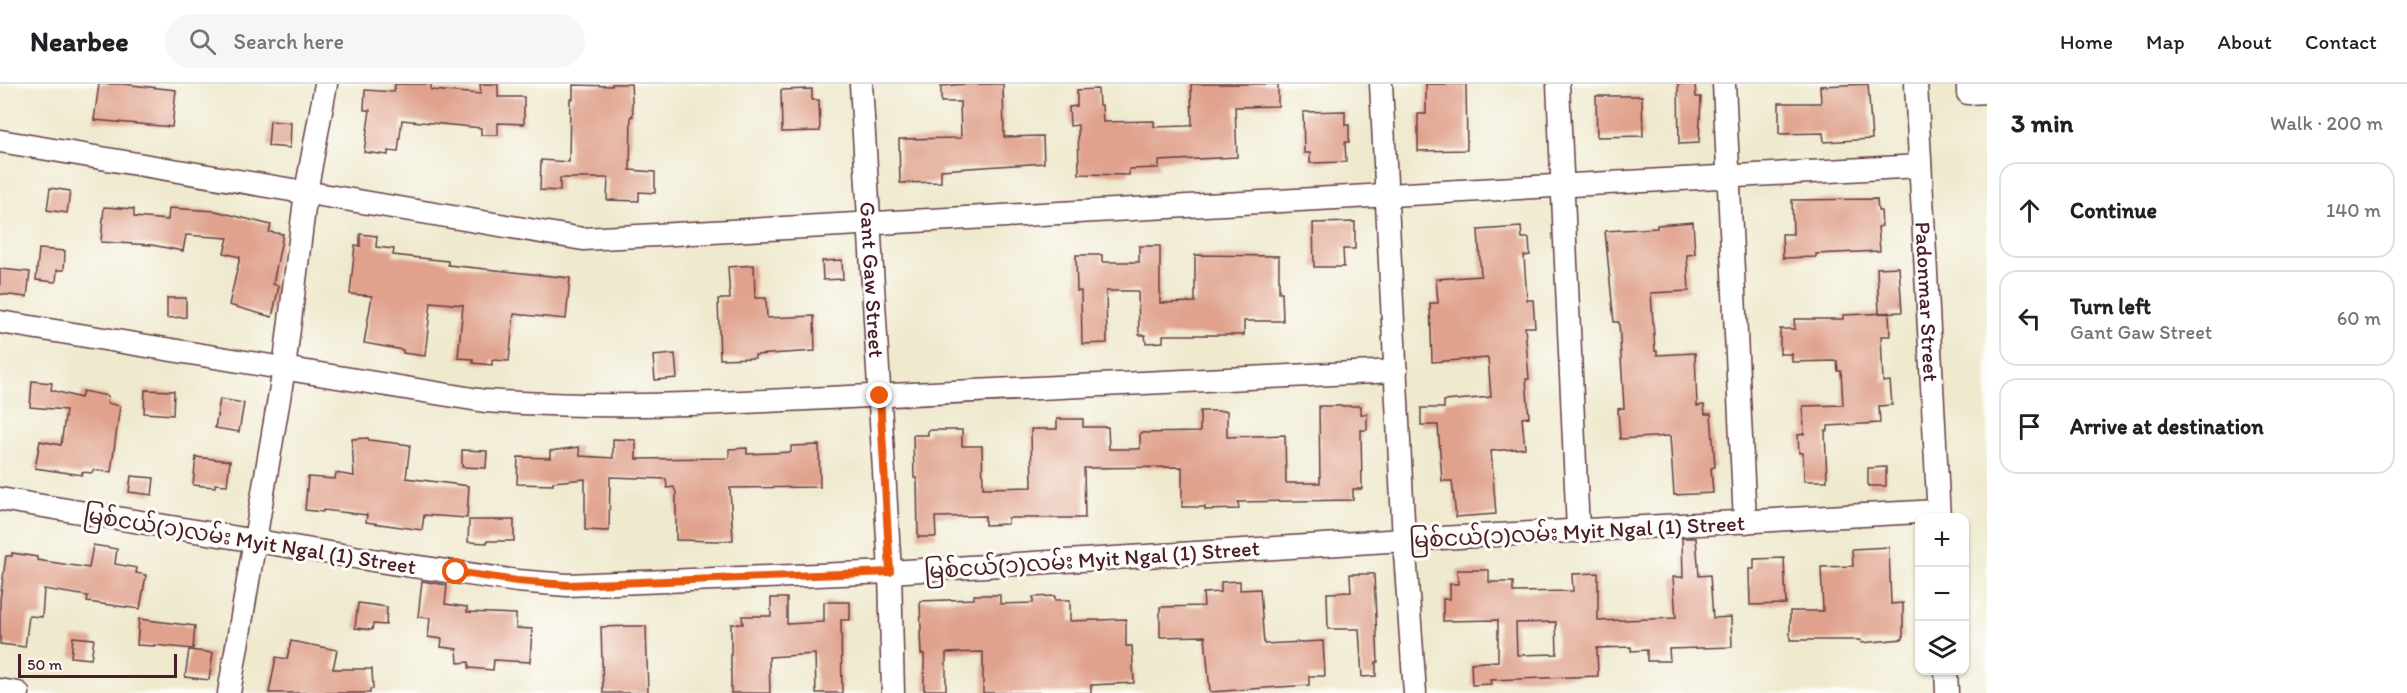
<!DOCTYPE html>
<html lang="en">
<head>
<meta charset="utf-8">
<style>
  :root { --surface:#fff; --page:#f6f6f6; --text:#202124; --muted:#757577; --line:#e0e0e0 }
  body { margin:0; font-family:Itim,"Noto Sans Myanmar",sans-serif; background:var(--page); color:var(--text) }
  .controls { position:absolute; right:18px; bottom:18px; display:grid; overflow:hidden; border-radius:12px; box-shadow:0 2px 4px #0004 }
  .controls button { width:54px; height:54px; display:grid; place-items:center; padding:0; border:0; border-bottom:2px solid var(--line); background:var(--surface); color:var(--text); font:30px sans-serif }
  .scale { position:absolute; left:18px; bottom:15px; width:159px; box-sizing:border-box; padding-left:6px; border:3px solid #4a1f2b; border-top:0; font-size:16px; line-height:21px; white-space:nowrap; color:#4a1f2b; -webkit-text-stroke:4px #fdfcf7; paint-order:stroke }
  .stop { position:absolute; width:18px; height:18px; margin:-14px; border:4px solid #ea580c; border-radius:50%; background:#fff }
  .stop.end { background:#ea580c; border-color:#fff; box-shadow:0 2px 6px #0008 }
  .list { margin:0; padding:0; list-style:none }
  h2 { display:flex; justify-content:space-between; align-items:center; height:78px; margin:0; padding:0 24px; font-size:26px }
  h2 small { font-size:20px; font-weight:400; color:var(--muted) }
  .list li { display:grid; grid-template-columns:39px 1fr auto; gap:18px; align-items:center; box-sizing:border-box; height:96px; margin:0 12px 12px; padding:0 12px; border:2px solid var(--line); border-radius:18px }
  .list b { display:block; font-size:22px; white-space:nowrap }
  .list p { margin:0; font-size:20px; white-space:nowrap; color:var(--muted) }
  .list em { font-size:20px; font-style:normal; color:var(--muted) }
  .icon { flex:none; width:33px; height:33px; fill:none; stroke:currentColor; stroke-width:2; stroke-linecap:round; stroke-linejoin:round }
  .map { position:relative; flex:none; width:1987px; height:609px; overflow:hidden }
  header { display:flex; align-items:center; gap:36px; box-sizing:border-box; height:84px; padding:0 30px; background:var(--surface); border-bottom:2px solid var(--line) }
  header strong { font-size:28px }
  nav { display:flex; gap:33px; margin-inline-start:auto; font-size:21px }
  .search { width:420px; height:54px; background:var(--page); display:flex; align-items:center; gap:15px; box-sizing:border-box; padding:0 21px; border-radius:33px; color:var(--muted); font-size:22px }
  main { display:flex }
  aside { flex:1; background:var(--surface) }
  .map>svg:first-child { display:block }
  .building { fill:#e0a28d; fill-rule:evenodd }
  .lines { fill:none; stroke-linecap:round; stroke-linejoin:round }
  .minor-casing { stroke:#633d43; stroke-width:25 }
  .minor { stroke:#fff; stroke-width:22 }
  .route { stroke:#ea580c; stroke-width:8 }
  .labels { text-anchor:middle; stroke-width:6; stroke-linejoin:round; paint-order:stroke }
  .street-label { font-size:22px; fill:#4a1f2b; stroke:#fdfcf7 }
</style>
</head>
<body>
<header>
<strong>Nearbee</strong>
<div class="search"><svg class="icon" aria-label="search" viewBox="0 0 24 24"><circle cx="10" cy="10" r="6"/><path d="M15 15l6 6"/></svg>Search here</div>
<nav><a>Home</a><a>Map</a><a>About</a><a>Contact</a></nav>
</header>
<main>
<div class="map">
<svg width="1987" height="609" viewBox="0 0 1987 609">
  <rect width="100%" height="100%" fill="#fdfcf7"/>
  <filter id="ink" filterUnits="userSpaceOnUse"><feTurbulence type="fractalNoise" baseFrequency=".0167" numOctaves="2"/><feDisplacementMap in="SourceGraphic" scale="12" xChannelSelector="R" yChannelSelector="G"/><feConvolveMatrix kernelMatrix="1 2 1 2 8 2 1 2 1" color-interpolation-filters="sRGB"/></filter>
  <filter id="wash" filterUnits="userSpaceOnUse"><feTurbulence type="fractalNoise" baseFrequency=".008" numOctaves="4" result="noise"/><feDisplacementMap in="SourceGraphic" scale="24" xChannelSelector="R" yChannelSelector="G"/><feGaussianBlur stdDeviation="1.35" result="paint"/><feColorMatrix in="noise" values="0 0 0 0 0 0 0 0 0 0 0 0 0 0 0 0 0 1.4 0 .05"/><feComposite in="paint" operator="in"/></filter>
  <g filter="url(#wash)">
    <rect width="100%" height="100%" fill="#efe9ce"/>
    <g id="blocks">
      <g class="building">
        <path d="M99,0H122L176,6L172,43L94,36Z"/>
        <path d="M395,0H431V6L481,10L480,0H498V13H524V40L498,39V51H481V44L402,36L398,68L388,67V71L364,68L370,26H364L365,6L394,8Z"/>
        <path d="M612,0H631L633,32H631L630,86L655,88V109L639,108V117L607,116L608,94H560V107L540,106L541,76L569,78L570,15H573V1L612,2Z"/>
        <path d="M965,0H1003L1004,53L1043,52L1044,79L941,86V98L900,99L899,55L961,54L960,18H941V2Z"/>
        <path d="M1191,0H1278V22L1235,23L1237,73L1159,77V84L1129,85V91L1079,90L1078,41L1070,42L1069,23L1077,22V6L1098,5L1099,21H1102L1103,38L1154,37V43L1187,42L1192,41Z"/>
        <path d="M1426,0H1466L1467,66L1418,67V30H1426Z"/>
        <path d="M1678,0H1695L1696,13H1701L1699,59L1679,60Z"/>
        <path d="M1868,0L1872,55L1824,58L1823,49L1779,50V19H1821L1820,2Z"/>
        <path d="M812,5V16H819L820,47L782,48L781,6Z"/>
        <path d="M1596,12H1642L1643,52L1597,53Z"/>
        <path d="M1345,27V41H1349V58H1345L1346,78L1310,79V69H1304L1303,28Z"/>
        <path d="M270,37L291,39L290,64L268,62Z"/>
        <path d="M50,104L70,107L67,129L47,126Z"/>
        <path d="M1877,115L1878,127H1881L1882,142L1878,143L1880,167L1816,170V173L1783,174L1782,150H1793L1792,116Z"/>
        <path d="M104,123L134,125V133L168,136L169,124L216,127L271,141L269,148L283,150L273,200L279,202L272,233L229,221L240,173L224,169L228,154L186,151L183,167L152,161L101,158Z"/>
        <path d="M1355,138V165H1343L1344,183H1314L1313,139Z"/>
        <path d="M1693,138L1695,170L1687,171L1689,207L1651,209L1655,267H1657V271L1695,269L1697,322L1704,321L1705,330H1711L1715,383L1711,384L1713,409L1674,411L1670,352L1620,355L1618,325L1624,324L1619,238H1614L1605,147L1657,144V141Z"/>
        <path d="M1521,143L1522,154H1529L1530,171L1524,172L1527,216H1533L1535,243H1525L1529,295H1526L1529,333L1522,334L1525,364L1491,367L1496,430L1456,433L1452,397H1442L1438,341H1421V324H1444V317L1491,313L1488,274L1432,278L1430,219H1438L1436,195L1481,192L1478,146Z"/>
        <path d="M360,150L377,152L376,163L394,165L393,171L448,177V181L570,194L566,235L514,230L509,277L492,276V281L473,279V275L458,274L463,221L431,218L425,272L403,269V266L364,259L372,212L350,210L355,161L360,162Z"/>
        <path d="M1139,162H1160V219L1195,218V171L1279,172V208H1282L1283,237H1244V251H1163V258L1146,259L1145,251H1139L1138,207H1106L1107,259L1082,260L1081,207H1077L1076,171H1102V178H1139Z"/>
        <path d="M39,165L65,167L64,186H57L56,198L36,196Z"/>
        <path d="M842,176L843,195L823,196L822,177Z"/>
        <path d="M754,181L755,214H766L767,234L814,232L815,267L755,271V274L720,275L718,215H730L728,183Z"/>
        <path d="M1899,183L1902,228L1879,229L1877,184Z"/>
        <path d="M0,185L30,188L27,213L0,210Z"/>
        <path d="M167,214H186V233L167,234Z"/>
        <path d="M1889,229L1890,252H1881L1883,298L1890,297L1892,321L1879,322L1880,339L1828,342V347H1825L1827,397H1804L1803,369H1799L1798,351L1804,350L1803,322L1843,321L1841,287H1838L1837,277L1792,278V270H1780V245H1795L1794,235H1843V231Z"/>
        <path d="M675,270L677,294L655,296L653,272Z"/>
        <path d="M32,297L52,299L51,306L81,314L83,307L108,312L107,319L120,322L111,388L93,386L92,389L82,388V391L35,384L40,357L61,361L66,326L30,323Z"/>
        <path d="M145,306L174,307L173,331L144,329Z"/>
        <path d="M220,315L244,319L239,348L215,344Z"/>
        <path d="M1319,322H1361V330H1367V346H1361L1362,405H1353V416L1238,418L1239,425L1205,426V423H1182V383L1084,384L1085,434H1008V440L985,441V432L935,433L936,453H918L917,394H914L913,351H928V346H962V362H982L983,404L1032,403L1031,345H1057V335H1083V343H1108L1109,365H1140V349L1200,348V327H1227V353L1285,351L1286,399H1320Z"/>
        <path d="M368,354L369,356L410,361L406,394L469,402L467,434L424,431L422,446L366,438L367,431L323,426V428L305,426L308,393L335,395L336,389L354,392L352,355Z"/>
        <path d="M613,355L636,356V375L729,374V365L747,364V370L791,368V362L819,361L820,403L730,404L733,456L717,457L676,456V409L674,403L667,404L666,395L610,393L609,447L585,446V395L553,398V401L517,400L518,373L550,374V367L579,363L580,372L613,374Z"/>
        <path d="M462,366L487,367L486,384L462,383Z"/>
        <path d="M196,373L230,377L227,401L215,400V403L193,401Z"/>
        <path d="M1886,383V402H1868V384Z"/>
        <path d="M131,392L154,394L152,411L129,408Z"/>
        <path d="M469,436H514V457H487V459L468,458Z"/>
        <path d="M1682,454H1696L1699,492L1710,491L1713,534L1731,533L1732,563L1669,565L1670,577H1647V566L1631,567V563L1597,564L1598,592L1490,596L1491,600L1472,601L1471,579L1498,577V536L1443,537V515H1450V500H1458L1457,486H1489V498H1513V508L1573,507L1572,490L1598,489V537L1676,534L1673,493H1683ZM1556,538L1557,570L1517,571L1516,539Z"/>
        <path d="M93,461L117,465L115,480L137,484L136,489L146,491L140,525L87,518L88,512L44,505L42,533L29,532L25,563L0,560V516L6,472H12V469L37,473V476L89,484Z"/>
        <path d="M1889,463L1891,520L1903,519V555L1861,559L1860,556H1790V527H1823L1821,483L1853,482L1852,465Z"/>
        <path d="M1784,474L1786,520L1750,521L1749,485H1754V475Z"/>
        <path d="M1350,490H1374L1378,578H1376V592L1362,593L1359,545H1328L1327,509L1351,508Z"/>
        <path d="M422,497L447,501L445,520L467,523V528L516,530V544L532,545L530,578L494,576L493,586L469,584V578L458,579L457,565L441,563L442,555L428,553L430,534L418,533Z"/>
        <path d="M1240,497V506L1260,505L1264,560L1323,557L1325,592H1309V601L1210,608L1205,552L1160,553V523L1204,522L1203,509L1221,508V498Z"/>
        <path d="M974,511H1000V520L1033,519V513L1055,512V516H1070V537L1126,535V562H1132L1134,599L1091,601V609H983V568L946,569V606H924V570H921L920,547H921L920,517L974,515Z"/>
        <path d="M771,514H787V540L824,538V518H850V536H841L842,609H816L815,570L769,573L770,609H731V540H743L742,532H771Z"/>
        <path d="M358,519L387,523L386,541L373,540L372,546L355,544Z"/>
        <path d="M139,535L195,542L193,565L154,561V562L137,561Z"/>
        <path d="M632,542H646L648,609H603L601,543Z"/>
        <path d="M73,553L94,555L91,575L71,573Z"/>
        <path d="M291,557L337,566L333,585H372L373,605H370V609H269L276,573L287,575Z"/>
        <path d="M189,566L213,569L209,596L185,593Z"/>
      </g>
    </g>
  </g>
  <g filter="url(#ink)">
    <use href="#blocks" fill-opacity="0" stroke="#633d43" stroke-width="1.5"/>
    <g class="lines">
      <defs>
        <g id="minor">
          <path id="s1" d="M861,0L890,488L893,609"/>
          <path d="M1381,0L1404,456L1415,609"/>
          <path d="M1558,0L1578,447"/>
          <path d="M1724,0L1745,438"/>
          <path id="s2" d="M1916,0L1939,434"/>
          <path d="M1968,0V9L1987,8"/>
          <path d="M0,57L583,155L1920,82"/>
          <path d="M0,238L485,317C571,323 656,322 743,318L1396,287"/>
          <path d="M0,415L391,479L517,497L567,501L890,488L1404,456L1938,427"/>
          <path d="M1946,586L1947,609"/>
          <path d="M0,606L18,609"/>
          <path d="M229,609L284,285L306,108L326,0"/>
        </g>
      </defs>
      <use href="#minor" class="minor-casing"/>
      <use href="#minor" class="minor"/>
    </g>
  </g>
  <g class="lines" filter="url(#ink)">
    <path class="route" d="M456,488L517,497L567,501L890,488L880,312"/>
  </g>
  <g class="labels">
    <g class="street-label">
      <text dy="8" stroke="none"><textPath href="#s1" startOffset="196">Gant Gaw Street</textPath></text>
      <text dy="8" stroke="none"><textPath href="#s2" startOffset="218">Padonmar Street</textPath></text>
      <text transform="translate(1577 447) rotate(-3)" y="8">မြစ်ငယ်(၁)လမ်း Myit Ngal (1) Street</text>
      <text transform="translate(250 456) rotate(9)" y="8">မြစ်ငယ်(၁)လမ်း Myit Ngal (1) Street</text>
      <text transform="translate(1092 475) rotate(-4)" y="8">မြစ်ငယ်(၁)လမ်း Myit Ngal (1) Street</text>
    </g>
  </g>
</svg>
<div class="controls">
<button>+</button>
<button>−</button>
<button><svg class="icon" aria-label="layers" viewBox="0 0 24 24"><path d="M12 4l9 5-9 5-9-5zM3 14l9 5 9-5"/></svg></button>
</div>
<div class="scale">50 m</div>
<div class="stop" style="left:456px;top:488px"></div>
<div class="stop end" style="left:880px;top:312px"></div>
</div>
<aside>
<h2>3 min<small>Walk · 200 m</small></h2>
<ul class="list">
<li><svg class="icon" aria-label="ahead" viewBox="0 0 24 24"><path d="M12 20V5M6 11l6-6 6 6"/></svg><div><b>Continue</b></div><em>140 m</em></li>
<li><svg class="icon" aria-label="left" viewBox="0 0 24 24"><path d="M17 20v-9H6M10 6l-5 5 5 5"/></svg><div><b>Turn left</b><p>Gant Gaw Street</p></div><em>60 m</em></li>
<li><svg class="icon" aria-label="arrive" viewBox="0 0 24 24"><path d="M6 21V4h12l-3 4 3 4H6"/></svg><div><b>Arrive at destination</b></div></li>
</ul>
</aside>
</main>
</body>
</html>
